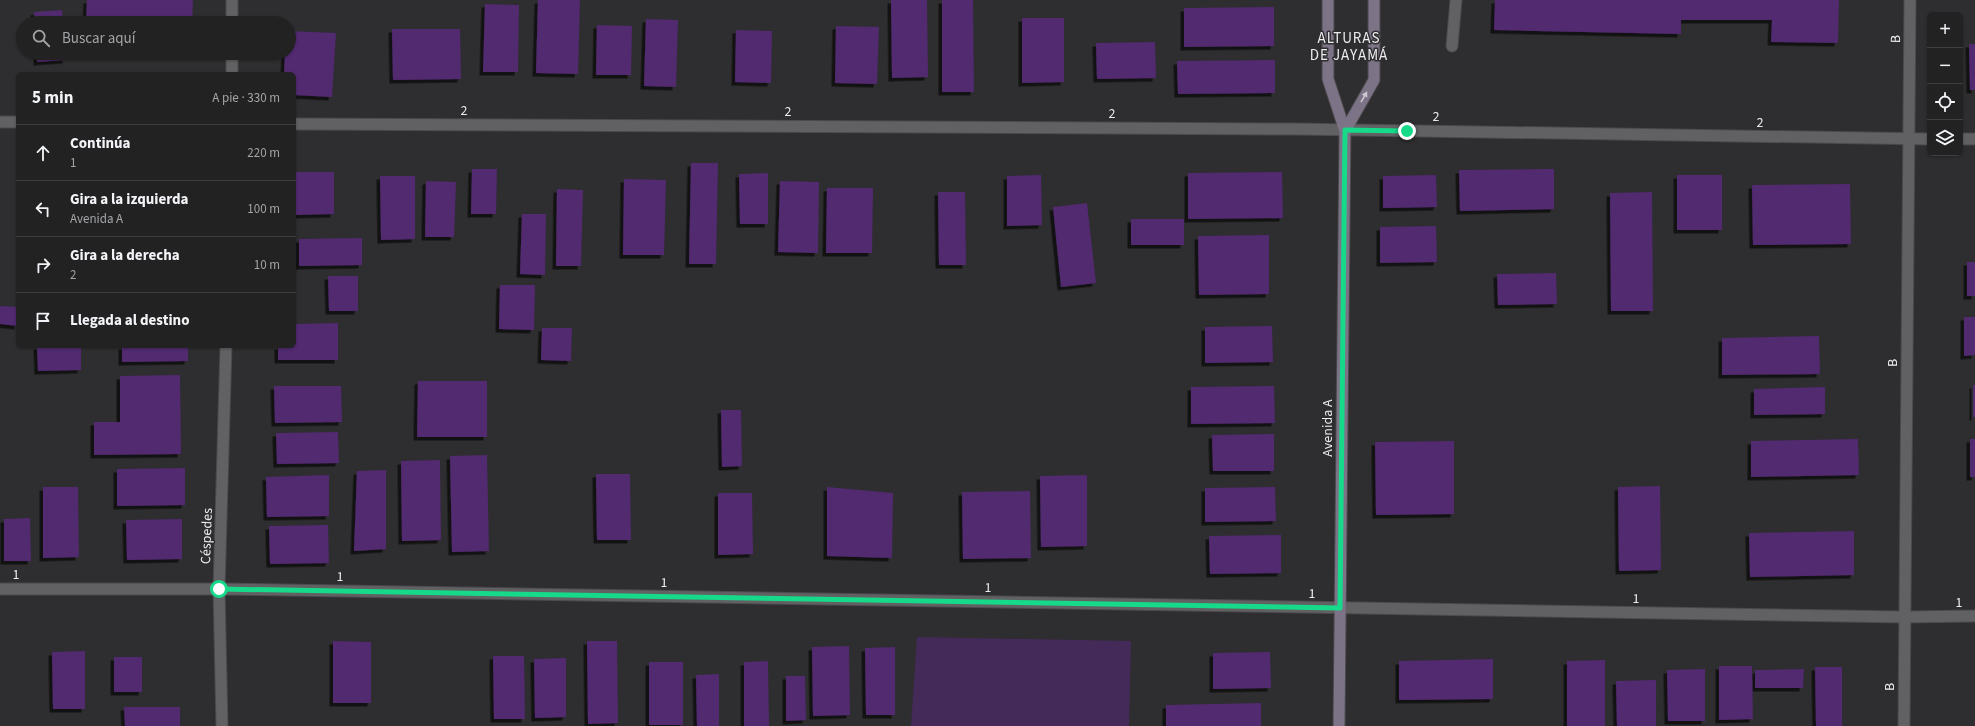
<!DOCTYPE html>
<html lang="es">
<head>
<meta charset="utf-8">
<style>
  :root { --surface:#222223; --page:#2a2a2b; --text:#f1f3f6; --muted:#a2a4a6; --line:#3f3f41 }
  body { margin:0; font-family:"Source Sans 3",sans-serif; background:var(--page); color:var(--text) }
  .controls { position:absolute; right:12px; top:12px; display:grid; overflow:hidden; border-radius:6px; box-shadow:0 1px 3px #0004 }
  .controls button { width:36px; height:36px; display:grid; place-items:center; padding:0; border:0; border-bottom:1px solid var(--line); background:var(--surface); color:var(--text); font:20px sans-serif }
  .stop { position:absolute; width:12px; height:12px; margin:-9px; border:3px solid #16d989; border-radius:50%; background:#fff }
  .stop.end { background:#16d989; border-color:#fff; box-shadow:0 1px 4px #0008 }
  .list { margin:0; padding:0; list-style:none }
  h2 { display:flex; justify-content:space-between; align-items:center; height:52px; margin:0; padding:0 16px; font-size:17px }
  h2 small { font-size:13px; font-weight:400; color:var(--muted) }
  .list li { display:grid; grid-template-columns:26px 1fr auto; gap:12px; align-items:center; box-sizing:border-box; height:56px; padding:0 16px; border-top:1px solid var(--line) }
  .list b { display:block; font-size:15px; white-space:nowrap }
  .list p { margin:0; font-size:13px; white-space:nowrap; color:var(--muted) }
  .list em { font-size:13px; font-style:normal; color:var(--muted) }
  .icon { flex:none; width:22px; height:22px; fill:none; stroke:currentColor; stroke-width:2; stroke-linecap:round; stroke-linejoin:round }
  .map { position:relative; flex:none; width:1975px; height:726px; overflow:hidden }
  .search { position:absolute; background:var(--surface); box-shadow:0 1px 3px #0004; left:16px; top:16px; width:280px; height:44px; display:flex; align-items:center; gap:10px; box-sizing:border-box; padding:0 14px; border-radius:22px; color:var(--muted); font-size:15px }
  .panel { position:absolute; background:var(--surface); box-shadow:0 1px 3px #0004; left:16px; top:72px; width:280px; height:276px; border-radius:6px }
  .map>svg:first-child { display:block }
  .green { fill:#442a59 }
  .building { fill:#512970; filter:url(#shadow) }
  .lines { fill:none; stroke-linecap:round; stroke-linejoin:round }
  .service-casing { stroke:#4a494b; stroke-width:13 }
  .minor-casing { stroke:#4a494b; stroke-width:13 }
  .secondary-casing { stroke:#4a494b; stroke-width:13 }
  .service { stroke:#616063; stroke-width:11 }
  .minor { stroke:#616063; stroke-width:11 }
  .secondary { stroke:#7d7387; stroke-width:11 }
  .oneway { fill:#cbc8cf }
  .route { stroke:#16d989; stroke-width:5 }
  .labels { text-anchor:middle; stroke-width:3; stroke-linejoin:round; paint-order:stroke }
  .street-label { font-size:14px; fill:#edecee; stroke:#2e2d2f }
  .neighbourhood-label { font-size:15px; letter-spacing:1px; fill:#edecee; stroke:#2e2d2f }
</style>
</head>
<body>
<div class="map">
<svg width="1975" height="726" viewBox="0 0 1975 726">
  <defs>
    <filter id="shadow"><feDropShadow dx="-3.5" dy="3.5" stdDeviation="0" flood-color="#0009"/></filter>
  </defs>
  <rect width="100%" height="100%" fill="#2e2d2f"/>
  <path class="green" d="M917,637L1131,641L1129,726H911Z"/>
  <g class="building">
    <path d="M87,0H193L192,23H86Z"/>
    <path d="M538,0H580L578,74L536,73Z"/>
    <path d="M891,0H927L928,77L892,78Z"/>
    <path d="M942,0H973L974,92H942Z"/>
    <path d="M1495,0H1839L1838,43L1771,42L1772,20H1681V34L1494,30Z"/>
    <path d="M485,4L519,5L518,72H483Z"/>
    <path d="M1274,7V46L1184,47V8Z"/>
    <path d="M62,10L63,23H35L34,12Z"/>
    <path d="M1022,18H1064V82L1022,83Z"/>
    <path d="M646,19L678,20L676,87L644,86Z"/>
    <path d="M597,25L632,26L631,75H596Z"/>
    <path d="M836,26L879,27L877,84L835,83Z"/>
    <path d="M392,29H460L461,79L393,80Z"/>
    <path d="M736,30L772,31L771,83L735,82Z"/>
    <path d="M289,31L336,33L332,97L294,95V74H284L285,53H289Z"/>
    <path d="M1155,42L1156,78L1097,79L1096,43Z"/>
    <path d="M1969,44H1975V90H1970Z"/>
    <path d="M37,53H66V60L37,62Z"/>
    <path d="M1275,60V93L1178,94L1177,61Z"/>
    <path d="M691,163H718L716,264H689Z"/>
    <path d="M472,169H497L496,214H471Z"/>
    <path d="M1554,169V209L1460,211L1459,170Z"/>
    <path d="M294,172H334V214L294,215Z"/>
    <path d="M1282,172L1283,218L1188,219V173Z"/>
    <path d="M768,173V224H740L739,174Z"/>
    <path d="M1041,175L1042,225L1007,226V176Z"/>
    <path d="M1436,175L1437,207L1383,208V176Z"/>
    <rect x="1677" y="175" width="45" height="55"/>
    <path d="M380,176H415V239L381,240Z"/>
    <path d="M624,179L666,180L664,255H623Z"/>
    <path d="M426,181L456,182L454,237H425Z"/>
    <path d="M780,181L819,182L818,253L778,252Z"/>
    <path d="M1850,184L1851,244L1753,245L1752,185Z"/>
    <path d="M827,188H873L872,253H826Z"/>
    <path d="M557,189L583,190L581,266H556Z"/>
    <path d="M938,192H965L966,265H939Z"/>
    <path d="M1652,192L1653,311H1611L1610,193Z"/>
    <path d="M1087,203L1096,283L1061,287L1053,207Z"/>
    <path d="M522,214H546L545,275L520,274Z"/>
    <rect x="1131" y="219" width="53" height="26"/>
    <path d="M1436,226L1437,262L1380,263V227Z"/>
    <path d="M1269,235V294L1199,295L1198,236Z"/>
    <path d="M362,238V265L299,266V239Z"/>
    <rect x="1967" y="262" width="8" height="34"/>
    <path d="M1556,273L1557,304L1498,305L1497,274Z"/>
    <path d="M328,276H358V311H329Z"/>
    <path d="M500,285H535L534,330L499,329Z"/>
    <path d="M0,306L18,307V326L0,324Z"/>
    <path d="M1964,317H1975V355L1964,356Z"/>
    <path d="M338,323V360H278V346H294V324Z"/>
    <path d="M1272,326L1273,362L1205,363V327Z"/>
    <path d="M542,328H572L571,361L541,360Z"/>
    <path d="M1819,336L1820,374L1722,375V338Z"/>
    <path d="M37,346H81V370L38,371Z"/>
    <path d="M122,346H188V361L122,362Z"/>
    <path d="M180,375L181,454L94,455V422H120V376Z"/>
    <path d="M418,381H487V437H417Z"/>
    <rect x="1973" y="385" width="2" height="32"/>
    <path d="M274,386H341L342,422L275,423Z"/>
    <path d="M1274,386L1275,423L1191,424V387Z"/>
    <path d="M1825,387V414L1754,415V389Z"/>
    <path d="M721,410H741L742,466L722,467Z"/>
    <path d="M338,432L339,463L277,464L276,433Z"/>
    <path d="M1274,434V471H1213L1212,435Z"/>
    <path d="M1858,439L1859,475L1751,477V441Z"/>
    <rect x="1970" y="439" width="5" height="38"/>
    <path d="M1454,441V514L1376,515L1375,442Z"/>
    <path d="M487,455L489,551L452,552L450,456Z"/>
    <path d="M440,460L441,540L402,541L401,461Z"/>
    <path d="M185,468V505L117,506V469Z"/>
    <path d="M386,470V549L354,551L357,471Z"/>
    <path d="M596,474H630L631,540H597Z"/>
    <path d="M329,475V516L267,517L266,477Z"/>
    <path d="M1087,475V546L1041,547L1040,476Z"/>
    <path d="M1660,486L1661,570L1619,571L1618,487Z"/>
    <path d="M43,487H78L79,557L43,558Z"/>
    <path d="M827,487L893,493L892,558L827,556Z"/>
    <path d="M1275,487L1276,521L1205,522V488Z"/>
    <path d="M1030,491L1031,558L963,559L962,492Z"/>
    <path d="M718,493H752L753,554L718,555Z"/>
    <path d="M30,518L31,561H4V519Z"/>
    <path d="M182,519V559L127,560L126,520Z"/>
    <path d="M328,525L329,563L270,564L269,526Z"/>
    <path d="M1854,531V575L1750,577L1749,533Z"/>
    <path d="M1281,535V573L1210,574L1209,536Z"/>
    <path d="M333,641L371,642V703H333Z"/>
    <path d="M587,641H617L618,723L588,724Z"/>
    <path d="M849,646L850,715L813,716L812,647Z"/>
    <path d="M895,647V715H866L865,648Z"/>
    <path d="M85,651V709H53L52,652Z"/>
    <path d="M1270,652L1271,688L1213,689V653Z"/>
    <path d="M493,656H524L525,719H494Z"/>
    <rect x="114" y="657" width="28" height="35"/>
    <path d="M566,658V717L535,718L534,659Z"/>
    <path d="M1493,659V699L1399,700V661Z"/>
    <path d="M1605,660V726H1567V661Z"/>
    <path d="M768,661L769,726H744V662Z"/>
    <rect x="649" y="662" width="34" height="63"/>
    <path d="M1719,666H1752L1753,719L1719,720Z"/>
    <path d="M1815,667H1842V726H1816Z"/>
    <path d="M1705,669V721H1668L1667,670Z"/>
    <path d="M1804,669L1803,688H1755V670Z"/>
    <path d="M719,674V726H697L696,675Z"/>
    <path d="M786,676H805L806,720L786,721Z"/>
    <path d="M1656,680V726H1617L1616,681Z"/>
    <path d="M1261,703V726H1166V705Z"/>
    <path d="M124,707H180V726H125Z"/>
  </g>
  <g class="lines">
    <defs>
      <path id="service" d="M1452,46L1456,0"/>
      <g id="minor">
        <path d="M232,23V0"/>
        <path d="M232,74V53"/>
        <path d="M0,122H18"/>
        <path d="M294,124L1295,129L1930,139"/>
        <path d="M1960,139H1975"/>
        <path d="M0,589H219L1904,617L1975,616"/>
        <path d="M222,726L219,589L226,346"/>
        <path d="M1904,726L1910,0"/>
      </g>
      <g id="secondary">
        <path d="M1328,0V79L1345,131L1339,726"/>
        <path d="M1345,131L1374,80V0"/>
      </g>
    </defs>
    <use href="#service" class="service-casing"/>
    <use href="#minor" class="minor-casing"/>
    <use href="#secondary" class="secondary-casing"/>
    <use href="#service" class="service"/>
    <use href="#minor" class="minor"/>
    <use href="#secondary" class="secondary"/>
  </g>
  <defs><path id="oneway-solid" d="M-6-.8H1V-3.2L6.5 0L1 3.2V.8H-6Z"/></defs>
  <use class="oneway" href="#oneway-solid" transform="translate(1364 97) rotate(-60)"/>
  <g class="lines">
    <path class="route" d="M219,589L1340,608L1345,130L1407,131"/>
  </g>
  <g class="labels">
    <g class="street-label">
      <text transform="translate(1895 39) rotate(-89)" y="5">B</text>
      <text x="464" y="115">2</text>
      <text x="788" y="116">2</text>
      <text x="1112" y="118">2</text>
      <text transform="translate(1436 116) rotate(1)" y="5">2</text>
      <text transform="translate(1760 122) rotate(1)" y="5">2</text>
      <text transform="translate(1892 363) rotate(-90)" y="5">B</text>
      <text transform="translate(1327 428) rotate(-90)" y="5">Avenida A</text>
      <text transform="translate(206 536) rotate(-88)" y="5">Céspedes</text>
      <text x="16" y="579">1</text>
      <text transform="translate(340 576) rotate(1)" y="5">1</text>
      <text transform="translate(664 582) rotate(1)" y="5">1</text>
      <text transform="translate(988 587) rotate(1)" y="5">1</text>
      <text transform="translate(1312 593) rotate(1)" y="5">1</text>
      <text transform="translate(1636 598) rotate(1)" y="5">1</text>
      <text transform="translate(1959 602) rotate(-1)" y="5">1</text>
      <text transform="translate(1889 687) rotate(-90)" y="5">B</text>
    </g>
    <g class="neighbourhood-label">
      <text x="1349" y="43">ALTURAS<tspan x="1349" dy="17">DE JAYAMÁ</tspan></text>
    </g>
  </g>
</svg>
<div class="controls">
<button>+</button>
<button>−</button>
<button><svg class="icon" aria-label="locate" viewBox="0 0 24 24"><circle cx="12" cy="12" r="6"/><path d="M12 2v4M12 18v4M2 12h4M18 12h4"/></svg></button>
<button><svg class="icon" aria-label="layers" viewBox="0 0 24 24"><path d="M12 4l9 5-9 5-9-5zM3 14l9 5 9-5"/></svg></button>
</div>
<div class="stop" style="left:219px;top:589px"></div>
<div class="stop end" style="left:1407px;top:131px"></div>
<div class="search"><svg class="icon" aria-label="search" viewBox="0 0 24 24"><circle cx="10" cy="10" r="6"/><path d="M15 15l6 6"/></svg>Buscar aquí</div>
<section class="panel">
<h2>5 min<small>A pie · 330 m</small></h2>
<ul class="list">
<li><svg class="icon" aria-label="ahead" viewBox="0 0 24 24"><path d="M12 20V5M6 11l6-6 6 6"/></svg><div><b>Continúa</b><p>1</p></div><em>220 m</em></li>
<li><svg class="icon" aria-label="left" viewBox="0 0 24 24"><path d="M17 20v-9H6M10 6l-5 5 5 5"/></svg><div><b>Gira a la izquierda</b><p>Avenida A</p></div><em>100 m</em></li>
<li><svg class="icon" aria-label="right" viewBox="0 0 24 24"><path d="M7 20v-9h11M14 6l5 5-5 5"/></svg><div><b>Gira a la derecha</b><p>2</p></div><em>10 m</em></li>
<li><svg class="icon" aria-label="arrive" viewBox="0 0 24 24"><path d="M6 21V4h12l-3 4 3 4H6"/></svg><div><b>Llegada al destino</b></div></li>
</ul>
</section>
</div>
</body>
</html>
